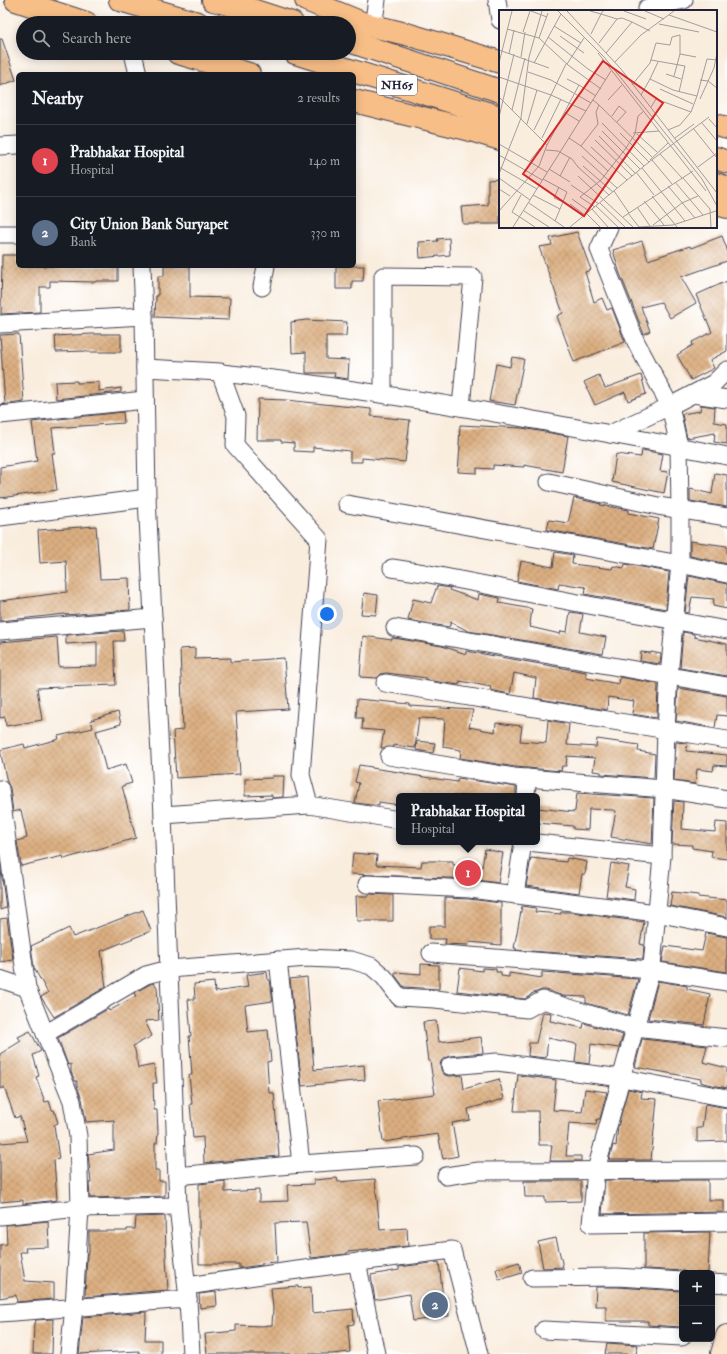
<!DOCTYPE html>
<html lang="en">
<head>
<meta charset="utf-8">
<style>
  :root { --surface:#171b24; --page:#20242c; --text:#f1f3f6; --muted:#9ea1a6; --line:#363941; --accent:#c8321e }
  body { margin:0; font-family:"IM FELL Double Pica",serif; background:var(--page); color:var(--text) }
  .controls { position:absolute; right:12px; bottom:12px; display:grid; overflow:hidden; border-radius:6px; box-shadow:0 2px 10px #0003 }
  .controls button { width:36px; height:36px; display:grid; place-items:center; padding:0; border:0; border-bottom:1px solid var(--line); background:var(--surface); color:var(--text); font:20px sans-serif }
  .you { position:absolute; left:327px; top:614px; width:14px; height:14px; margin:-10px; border:3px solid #fff; border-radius:50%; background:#1a73e8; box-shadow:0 0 0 6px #1a73e833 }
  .badge { display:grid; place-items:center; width:26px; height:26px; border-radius:50%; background:var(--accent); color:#fff; font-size:13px; font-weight:700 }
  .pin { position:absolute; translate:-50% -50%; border:2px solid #fff; box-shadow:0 1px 4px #0006 }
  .popup { position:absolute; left:396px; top:793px; width:144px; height:52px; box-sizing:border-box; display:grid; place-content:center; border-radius:6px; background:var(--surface); filter:drop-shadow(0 1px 3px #0005); font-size:13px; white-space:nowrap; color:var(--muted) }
  .popup b { font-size:15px; color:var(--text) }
  .popup::after { content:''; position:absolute; left:50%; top:100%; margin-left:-8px; border:8px solid transparent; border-top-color:var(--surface) }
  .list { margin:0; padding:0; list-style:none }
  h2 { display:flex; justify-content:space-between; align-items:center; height:52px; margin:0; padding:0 16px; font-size:17px }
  h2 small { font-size:13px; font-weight:400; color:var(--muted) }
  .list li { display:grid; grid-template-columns:26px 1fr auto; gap:12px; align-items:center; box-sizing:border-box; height:72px; padding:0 16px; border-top:1px solid var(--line) }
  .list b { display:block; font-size:15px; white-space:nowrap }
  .list p { margin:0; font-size:13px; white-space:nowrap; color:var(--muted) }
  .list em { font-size:13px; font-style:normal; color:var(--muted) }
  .icon { flex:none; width:22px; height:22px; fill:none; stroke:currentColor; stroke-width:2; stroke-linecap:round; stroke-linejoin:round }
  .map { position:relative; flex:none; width:727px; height:1354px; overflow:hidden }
  .search { position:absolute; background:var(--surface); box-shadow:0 2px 10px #0003; left:16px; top:16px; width:340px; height:44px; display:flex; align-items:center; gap:10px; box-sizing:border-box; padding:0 14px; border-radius:22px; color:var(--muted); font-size:15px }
  .panel { position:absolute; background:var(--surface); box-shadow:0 2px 10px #0003; left:16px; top:72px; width:340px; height:196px; border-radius:6px }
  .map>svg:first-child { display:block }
  .building { fill:url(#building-cross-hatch) }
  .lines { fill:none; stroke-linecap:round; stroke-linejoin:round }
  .minor-casing { stroke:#424053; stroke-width:19 }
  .secondary-casing { stroke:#424053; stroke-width:24 }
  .primary-casing { stroke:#424053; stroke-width:24 }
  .trunk-casing { stroke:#424053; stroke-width:24 }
  .minor { stroke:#fff; stroke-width:17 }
  .secondary { stroke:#fce5cf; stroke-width:22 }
  .primary { stroke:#f7be87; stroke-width:22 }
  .trunk { stroke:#f7be87; stroke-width:22 }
  .labels { text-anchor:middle; stroke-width:4; stroke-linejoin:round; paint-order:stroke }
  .shield { fill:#fff; stroke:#646476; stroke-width:1 }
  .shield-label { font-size:12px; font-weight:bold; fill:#22223b }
  .inset-road { fill:none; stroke:#a39c9d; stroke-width:1 }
  .view { fill:#d62828; fill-opacity:0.15; stroke:#d62828; stroke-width:2 }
  .inset-edge { fill:none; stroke:#22223b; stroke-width:2 }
</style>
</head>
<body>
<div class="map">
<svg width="727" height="1354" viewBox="0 0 727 1354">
  <defs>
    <pattern id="building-cross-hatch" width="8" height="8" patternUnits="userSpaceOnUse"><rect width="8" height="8" fill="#dcaf81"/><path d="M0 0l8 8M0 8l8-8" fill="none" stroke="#bc9670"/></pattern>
  </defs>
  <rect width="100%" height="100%" fill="#fff"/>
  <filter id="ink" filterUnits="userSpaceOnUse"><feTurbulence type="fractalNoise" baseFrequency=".025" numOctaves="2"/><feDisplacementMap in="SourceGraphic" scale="8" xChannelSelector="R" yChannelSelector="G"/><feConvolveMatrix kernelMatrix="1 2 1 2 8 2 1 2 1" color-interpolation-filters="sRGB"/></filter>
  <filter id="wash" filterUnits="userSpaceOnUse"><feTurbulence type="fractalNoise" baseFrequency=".012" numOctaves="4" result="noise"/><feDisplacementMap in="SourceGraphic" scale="16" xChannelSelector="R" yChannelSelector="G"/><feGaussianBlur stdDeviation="0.9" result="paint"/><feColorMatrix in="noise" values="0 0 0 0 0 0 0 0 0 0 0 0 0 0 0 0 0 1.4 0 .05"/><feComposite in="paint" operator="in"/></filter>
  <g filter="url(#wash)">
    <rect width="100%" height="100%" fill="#f9edde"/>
    <g id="blocks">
      <g class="building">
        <path d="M0,39H2L16,80L0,86Z"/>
        <path d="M500,179V224H463L461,207L488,205V180Z"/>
        <path d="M577,232L591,270L585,272L594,302L602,298L607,310L612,308L625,342L574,362L557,316L563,313L539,247L552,245L550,238Z"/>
        <path d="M722,236L727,249V261L681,277L696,303L670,318L661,302L641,307L650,331L644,334L619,271L613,250L642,241L648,260L690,246L691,248Z"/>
        <path d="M449,238L450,255L420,258L419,242L438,241L437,239Z"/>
        <path d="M2,255H17L18,266H118V281H96V282L50,281V287H40V312L1,314Z"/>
        <path d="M164,266H190V297L230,298L229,320L155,317L156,296H158V276H164Z"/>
        <path d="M336,266H364L363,281H352V289H336Z"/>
        <path d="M727,281V351L710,360L714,368L691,380L677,355L693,345L692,342L712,332L696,295Z"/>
        <path d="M306,320L347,322L346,336H326V359L349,360L348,379L334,377L335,373H306V352L292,353L291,322Z"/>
        <path d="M19,334L24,402L0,405L5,404L0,335Z"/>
        <path d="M92,334H121V352H87V351L56,352L55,336Z"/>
        <path d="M512,357L524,359L515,405L489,401L496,364L510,367Z"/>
        <path d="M599,375L605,388L641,375L646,394L628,401L625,392L595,405L584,382Z"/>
        <path d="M77,381V383L99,382V391L121,388V392L56,399L55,382Z"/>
        <path d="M258,399L286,400L371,409V416L410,420L405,462L362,458V462H350V451L313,447V452L294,451V443L281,442V440H257Z"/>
        <path d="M701,405L715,407L714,422L727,424V444L714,442L715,433L687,438L682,414L700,411Z"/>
        <path d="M123,412L124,423L52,428L55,453H52L57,490L0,498V467L37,461L32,422Z"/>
        <path d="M460,425L522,428L568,436L562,472L524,465V467L493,465V469L477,468V473L458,472L460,446H459Z"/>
        <path d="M642,450L663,454L660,471L668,472L664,493L612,482L616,454L641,457Z"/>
        <path d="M715,473L727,475V507L690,501V489L712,494Z"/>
        <path d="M574,498L601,504L600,505L629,510L628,513L659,519L653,549L547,530L549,520L568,523Z"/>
        <path d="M96,526L100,579L129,578L130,610L65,615V614L0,621V601L67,592L66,561L40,563L38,530Z"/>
        <path d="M690,541L727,546V564L690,556Z"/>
        <path d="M555,552L573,555L572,564L612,569L613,566L624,568L625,564L669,572L666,609L585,594L586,588L585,587L559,583L558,589L517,581L521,561L553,567Z"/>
        <path d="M689,576L727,584V609L713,606L714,599L692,597L689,613L685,612Z"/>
        <path d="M437,586L450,588L449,590L478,600L479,594L500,598L499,603L532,609L530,624H531L530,627L560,634L561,631L567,632L570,612L583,614L580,632L606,637L603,654L468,631L451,622L449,627L408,620L413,599L431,603Z"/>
        <path d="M364,593L378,595L376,615L361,614Z"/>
        <path d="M123,631L124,641H114L116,685L37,688L42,720L6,726L5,717L0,718V642L57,637L59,667L97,666V642L66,644V635Z"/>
        <path d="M683,632L694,634V637L727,644V676L680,668Z"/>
        <path d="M363,636L392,640V638L400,639L442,646L466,654V651L586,672V678L619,684L620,677L658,684L657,718L632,714L634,701L608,697L607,710L534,698L536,678L514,673L510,694L490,690L491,687L460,681L459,685L426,680L427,678L386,673L381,674L377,678L360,677Z"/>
        <path d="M195,648V659L231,658V662L284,658L288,709L236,712L240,774L176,778L173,731L183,730L180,649Z"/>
        <path d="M641,652L651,653V652L661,654L660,664L640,661Z"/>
        <path d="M678,688L727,696V716L717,715L715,728L676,721Z"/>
        <path d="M357,699L410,704V706L473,710L469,727L495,732L496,723L522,726L520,741L546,743L548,720L569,724L567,745L596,747L597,739L639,745L638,751L655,754L654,778L601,774V772L593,771L595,758L567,756L566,766H562L561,771L515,767L460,758L461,750L443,747L445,719L419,718L415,748L394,745V747L381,748L384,731L362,729L363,718H356Z"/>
        <path d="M118,712L121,724L96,731L106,770L126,764L132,783L122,786L136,838L64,859L63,856L21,866L17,841L27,838L21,810L13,812L10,788L7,782L0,750L24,744L25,748L59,739L58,736L93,728L91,720Z"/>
        <path d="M417,741L435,743L433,753L416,750Z"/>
        <path d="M676,742L687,743L686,751L727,755V766L714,765L713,771L697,769L695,784L674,781Z"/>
        <path d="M359,765L372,767V768L405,773V774L457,782L458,778L516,787V796H399V805L379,802V806L355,803L359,783L355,782Z"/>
        <path d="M272,776H284L283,797L272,798V795L245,796V779L272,778Z"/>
        <path d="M577,793L654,798L652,844L611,837L616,811L613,810L589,809L588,830L573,829V826L537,823V808L574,812L575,811Z"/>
        <path d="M674,801L683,802L682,829L715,832L716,822L727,823V859L711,857L712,851L692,848V845L672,844Z"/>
        <path d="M485,849L503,853L498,883L470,879L351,874L353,853L377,855L376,865L421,867L422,861H453V865L482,867Z"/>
        <path d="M531,858L566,862L567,858L587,862L585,874H582L579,893L526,886Z"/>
        <path d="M0,863L6,908L0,910Z"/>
        <path d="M611,863L629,866L625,887L635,889L634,900L606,896Z"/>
        <path d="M672,892L698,895V897L727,900V917L670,906Z"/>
        <path d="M369,894L393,895V921H357L356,896H369Z"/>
        <path d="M445,898L469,899L501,903V945L469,942L468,945L445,944L446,939H429V926H445Z"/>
        <path d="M522,906L536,908L535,912L561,914V912H571L644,922L640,944L644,945L643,959L516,950V948H514Z"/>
        <path d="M143,910L151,931L101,951L106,987L54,1017L41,997L48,993L34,968L31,946L69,928L73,937Z"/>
        <path d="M7,918L13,960L0,962V919Z"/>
        <path d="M706,933L727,937V972L662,962L665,946L702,951Z"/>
        <path d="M421,964L439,965V989L404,987L395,975V972L421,974Z"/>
        <path d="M460,968L482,971V968L496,969V972H501V976L509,977V973L542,978V972L638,979L628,1015L586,1003V997L563,996L546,990H542L531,994V995L525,999L457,991Z"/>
        <path d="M267,972L268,980H270L273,1001L245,1005L248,1032L268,1030L271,1061L267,1062L269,1093H274L279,1156L204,1163L203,1137L193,1138L190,1104H192L189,1075H192L189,1036H191L188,999H195L194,984L214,982L215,992L248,987L246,975Z"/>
        <path d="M307,977L314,1070L364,1065L365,1080L302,1086L290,979Z"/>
        <path d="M658,981L687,986V989L710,994L704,1025L648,1019Z"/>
        <path d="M154,983L157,987L159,1020L145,1021L152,1036L133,1046L135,1050L138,1068L154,1065L157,1083H153L154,1110H157L158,1133L157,1143H155V1170H159V1181H165V1196L90,1198L89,1183H91L88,1154L114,1150V1120L86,1122L82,1099L77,1086V1081H75L71,1072V1064L68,1065L58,1038L108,1009L109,1011L136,996L134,993L150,984Z"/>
        <path d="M543,1012L551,1013L550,1021L583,1028L584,1023L623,1035L619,1048L591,1044L589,1064L575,1062L577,1044L548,1038L546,1058L528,1056L529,1043H536Z"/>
        <path d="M436,1021L439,1042L481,1037L483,1053L449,1056L445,1058L441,1061L440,1066L442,1072L445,1075L450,1076L462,1075L464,1089L499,1079L504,1099L468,1109L470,1120L452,1123L458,1156L443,1159L438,1134L383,1142L378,1101L435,1094L430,1061H428L423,1022Z"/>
        <path d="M30,1031L41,1051L33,1055L39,1076L36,1077L45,1102L49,1101L52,1110H54L58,1123L54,1125L59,1159L54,1160L57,1200L23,1204V1200L0,1202V1143L27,1141L20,1116L15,1118L4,1087L0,1089V1054L21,1041L18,1037Z"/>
        <path d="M642,1039L707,1046L703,1062L727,1068V1088L707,1084L701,1082V1079L635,1067Z"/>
        <path d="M518,1075L556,1080L553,1110L582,1112L585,1089L607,1092L600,1119H597L596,1125L569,1123L566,1156H581V1161H550L552,1145H539L538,1111H514Z"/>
        <path d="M628,1089L642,1092L641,1098L657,1099L651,1160H609L613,1145L616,1146L618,1126Z"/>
        <path d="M705,1104L727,1108V1141L697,1142V1128H702Z"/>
        <path d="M337,1178L338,1182L375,1179L380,1230L407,1228L408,1246L347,1252V1254L311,1258L306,1222L275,1223L277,1262L262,1263V1265L239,1268V1264H199V1184L225,1181V1192L259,1190V1202L288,1201L287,1185L314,1184V1180Z"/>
        <path d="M605,1180H708V1200H724V1212L602,1214Z"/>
        <path d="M524,1181H581V1201L545,1202V1197H525Z"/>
        <path d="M165,1216L166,1257L168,1290L85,1297L87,1253H89V1231H127V1229H135L136,1217Z"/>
        <path d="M48,1221L49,1247L25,1248L26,1252H20L25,1281L54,1283V1299L17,1302L16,1295L0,1298V1245L7,1244L6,1225Z"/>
        <path d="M710,1232L708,1273H688L683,1271L644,1269V1233Z"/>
        <path d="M556,1238L563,1267L543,1268L538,1242Z"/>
        <path d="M439,1262L443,1298L447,1297L449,1316L413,1321L409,1294L375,1300L371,1275L399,1270V1267Z"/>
        <path d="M519,1262L522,1273L499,1280L496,1269Z"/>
        <path d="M298,1286V1288L311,1287L312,1313L353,1309L354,1324L348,1325L350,1352L332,1354H207L205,1334L236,1331V1325L261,1326L272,1325L273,1308L271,1288Z"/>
        <path d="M596,1287H617L682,1291V1327L648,1325V1321H606V1306H595Z"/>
        <path d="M216,1292L217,1306L200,1308L199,1294Z"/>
        <path d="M146,1312L145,1340H161V1354H139V1351L79,1354L83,1317Z"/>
        <path d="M53,1319L52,1354H33L34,1323L35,1324L36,1320Z"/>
        <path d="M607,1343L638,1345L636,1354H605Z"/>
      </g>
    </g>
  </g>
  <g filter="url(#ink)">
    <use href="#blocks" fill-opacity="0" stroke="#424053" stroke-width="1"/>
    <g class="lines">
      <defs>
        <g id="minor">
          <path d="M497,0L500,20"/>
          <path d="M647,11V8L684,0"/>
          <path d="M373,26L377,0"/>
          <path d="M133,53L138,74"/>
          <path d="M0,146L18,145"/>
          <path d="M609,227L599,249L636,342L670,406L679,446L680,510V564L669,675L666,730L662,856L652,966L596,1170L591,1224L727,1222"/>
          <path d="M0,234H18"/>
          <path d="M142,266L144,316L147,498L163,815L178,1206L188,1299L191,1354"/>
          <path d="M262,287L266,266"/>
          <path d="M0,324L144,316"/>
          <path d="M145,368L220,372L236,416L235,445L319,539L301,775L309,805L399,820"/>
          <path d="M221,373C326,384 430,401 534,420C598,432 663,443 727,456"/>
          <path d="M383,394V276L473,277L461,407"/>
          <path d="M693,394L727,399"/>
          <path d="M0,415L145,400"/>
          <path d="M610,434L670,406L714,383L727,370"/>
          <path d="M549,482L658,506L727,517"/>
          <path d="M347,504L680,564L727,574"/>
          <path d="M0,517L147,498"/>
          <path d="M392,568L424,573L604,608L727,630"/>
          <path d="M395,628L727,686"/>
          <path d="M0,631L153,618"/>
          <path d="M385,683L727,740"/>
          <path d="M389,756L514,777L664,789L727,799"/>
          <path d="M0,789L27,988"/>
          <path d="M526,796L527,778"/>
          <path d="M163,815L309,805"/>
          <path d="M527,842L662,856"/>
          <path d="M367,884L470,889L656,913L727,927"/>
          <path d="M515,895L523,842"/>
          <path d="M431,953L651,970L727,982"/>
          <path d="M278,960L301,1164"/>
          <path d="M0,979L27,988L72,1101L78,1136L80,1208L74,1307L69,1354"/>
          <path d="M45,1034L146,975L169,969L307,958L351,960L371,966L384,977L399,997L435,999L527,1009L543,1000L635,1028L727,1038"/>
          <path d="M450,1066L497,1062L622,1078L727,1098"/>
          <path d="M177,1176L301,1164L416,1156"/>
          <path d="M446,1176L479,1171L727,1170"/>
          <path d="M0,1216L80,1208L178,1206"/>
          <path d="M357,1262L376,1354"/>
          <path d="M532,1278L617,1277L682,1281"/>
          <path d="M712,1283L727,1284"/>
          <path d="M187,1286L290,1271L452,1250L479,1354"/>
          <path d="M0,1313L188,1299"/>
          <path d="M544,1330L682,1337"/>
        </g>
        <path id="secondary" d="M722,1354L727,1336"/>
        <g id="primary">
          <path d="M16,0L86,23"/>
          <path d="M306,0L365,24L410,35L500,62"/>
          <path d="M178,53L249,74"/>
          <path d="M354,101L467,129L500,139"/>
          <path d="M716,125L727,128"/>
          <path d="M716,204L727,207"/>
        </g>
        <g id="trunk">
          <path d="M120,0L198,23"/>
          <path d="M213,0L255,11L292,23"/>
          <path d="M349,41L500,91"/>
          <path d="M295,53L500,117"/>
          <path d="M716,158L727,162"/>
          <path d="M716,184L727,188"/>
        </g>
      </defs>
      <use href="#minor" class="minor-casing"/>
      <use href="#secondary" class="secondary-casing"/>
      <use href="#primary" class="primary-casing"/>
      <use href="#trunk" class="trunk-casing"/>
      <use href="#minor" class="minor"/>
      <use href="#secondary" class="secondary"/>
      <use href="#primary" class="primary"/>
      <use href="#trunk" class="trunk"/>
    </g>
  </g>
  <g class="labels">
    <rect class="shield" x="377" y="75" width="40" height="20" rx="3"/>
    <g class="shield-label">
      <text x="397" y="89">NH65</text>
    </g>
  </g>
  <g transform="translate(499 10)">
    <rect width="218" height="218" fill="#f9edde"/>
    <path class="inset-road" d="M32,1L48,7M59,1L105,47L203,169L218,196M68,1L122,59L218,183M91,1L102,4L104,1M125,1L147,9M146,1L165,9M170,5L218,22M160,14L200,22M55,16L82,33M8,19L40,28L69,55L102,79M24,22L31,1M92,24L102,4L118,9M61,26L85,43M49,27L89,59L107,70M40,28L49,3M100,33L118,9L123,8L133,12M0,40L50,58M99,43L207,181M107,43L133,12L151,21M10,44L15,20M22,47L26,22M152,50L186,56L180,82M116,52L142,25L175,1M0,53L13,1M35,53L62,4M68,54L85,28M29,62L52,70L92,93M167,64L182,69M175,66L181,44M0,67L52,85L87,101M68,69L80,75M151,69L159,52M201,70L209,71L218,78M133,75L151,53L157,33L171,35L173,27L181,25V44L197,47M161,79L194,94M142,85L151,69L174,80L198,86L192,102M198,86L208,49L218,50M0,87L48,135L40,156L0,201M201,89L215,58L218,43M94,90L100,95L97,102L99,114L82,136L109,161M109,90L123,75M100,95L153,147M152,97L157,89L192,102L181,115L169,120M13,100L26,48M65,102L80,111M113,106L120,96L127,102L118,112M0,107L15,44M210,109L218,118M103,113L145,156M203,113L218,131M28,114L38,80M194,118L218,148M35,120L67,54M103,121L141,159M121,123L150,152M134,123L160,121M138,124L158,142M100,126L136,163M43,128L62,89M70,128L82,136M176,128L195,114M96,130L133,166M0,134L48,162M48,135L80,75L97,86M92,137L128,170M47,140L59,141L73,149L79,157L110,185M161,144L183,168M0,145L43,170M83,146L118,178M151,150L169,133M153,150L173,174M31,151L41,138M84,156L114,182M0,157L38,179M199,157L218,143M143,158L186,211M50,159L71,172M137,162L155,185M0,164L22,108L30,47L43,1M61,166L71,147M79,166L134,217M0,168L31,190M184,168L211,199L212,217M44,169L68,182L61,199M176,172L204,205M72,175L100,194M169,176L196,208M60,177L55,188L64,192M0,179L11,186M115,181L130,203M22,185L13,202L36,217M34,185L61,199L56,211M153,186L178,217M73,189L90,201M145,191L165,215M30,193L65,217M101,193L126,217M71,194L86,205M97,196L119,217M96,197L81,187L102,170L127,138L136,124L139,106L145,101M138,197L151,216M93,199L109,217M25,201L50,217M129,203L140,217M88,204L101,217M124,207L194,161M154,215L183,193L199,186M14,217L112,61M71,217L150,152L210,107M139,217L174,215L217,201"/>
    <path class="view" d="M104,51L164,93L85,206L24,164Z"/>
    <rect width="218" height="218" class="inset-edge"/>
  </g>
</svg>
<div class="controls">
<button>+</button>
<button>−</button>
</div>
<div class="you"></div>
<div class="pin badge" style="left:468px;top:873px;background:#e0444e">1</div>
<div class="popup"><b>Prabhakar Hospital</b>Hospital</div>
<div class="pin badge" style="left:435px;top:1305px;background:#5c6f8a">2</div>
<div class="search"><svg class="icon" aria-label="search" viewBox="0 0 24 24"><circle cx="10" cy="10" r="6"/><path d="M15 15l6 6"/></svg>Search here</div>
<section class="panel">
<h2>Nearby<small>2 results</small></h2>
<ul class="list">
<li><span class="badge" style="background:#e0444e">1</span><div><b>Prabhakar Hospital</b><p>Hospital</p></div><em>140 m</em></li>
<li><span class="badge" style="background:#5c6f8a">2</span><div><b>City Union Bank Suryapet</b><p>Bank</p></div><em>330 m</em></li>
</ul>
</section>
</div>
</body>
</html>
